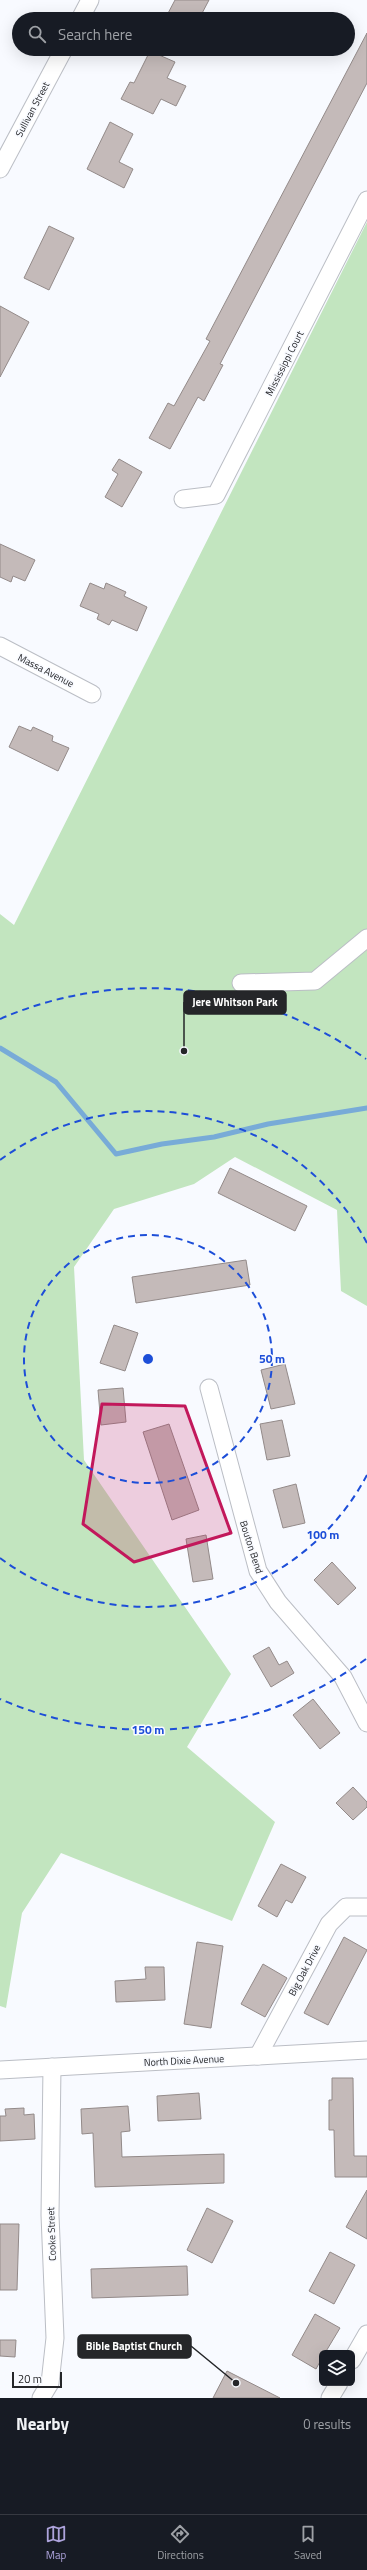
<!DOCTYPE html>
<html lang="en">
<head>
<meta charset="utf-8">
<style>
  :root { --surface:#171b24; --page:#20242c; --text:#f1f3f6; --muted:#9ea1a6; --line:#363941; --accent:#ada3db }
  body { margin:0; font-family:"Titillium Web",sans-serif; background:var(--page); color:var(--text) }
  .controls { position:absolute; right:12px; bottom:12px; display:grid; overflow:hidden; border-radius:6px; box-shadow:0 4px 16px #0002 }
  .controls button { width:36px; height:36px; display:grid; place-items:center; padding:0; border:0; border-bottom:1px solid var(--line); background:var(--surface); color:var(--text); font:20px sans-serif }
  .scale { position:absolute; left:12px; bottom:10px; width:50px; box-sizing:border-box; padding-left:4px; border:2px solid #252629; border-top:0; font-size:11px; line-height:14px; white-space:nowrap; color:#252629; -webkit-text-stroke:3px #f8faff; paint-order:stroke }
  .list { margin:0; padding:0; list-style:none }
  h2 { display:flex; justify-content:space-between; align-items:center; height:52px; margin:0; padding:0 16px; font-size:17px }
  h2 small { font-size:13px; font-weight:400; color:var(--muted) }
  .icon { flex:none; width:22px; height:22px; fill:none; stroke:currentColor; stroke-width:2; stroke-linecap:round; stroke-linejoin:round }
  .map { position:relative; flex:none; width:367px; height:2398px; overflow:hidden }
  .search { position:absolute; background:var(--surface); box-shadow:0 4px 16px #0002; left:12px; right:12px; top:12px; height:44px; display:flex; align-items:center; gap:10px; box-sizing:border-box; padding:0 14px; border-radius:22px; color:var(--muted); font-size:15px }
  .sheet { height:116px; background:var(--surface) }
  nav { display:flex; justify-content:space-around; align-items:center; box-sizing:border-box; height:56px; border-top:1px solid var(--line); background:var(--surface); font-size:11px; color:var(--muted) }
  nav a { display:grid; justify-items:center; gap:2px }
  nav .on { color:var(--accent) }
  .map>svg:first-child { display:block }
  .green { fill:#c2e5bf }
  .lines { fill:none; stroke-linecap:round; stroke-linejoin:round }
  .stream { stroke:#78abd7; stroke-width:5 }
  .building { fill:#c4bab9; stroke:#938a89 }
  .minor-casing { stroke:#bbbec5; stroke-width:19 }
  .minor { stroke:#fff; stroke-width:17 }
  .marked { fill:#c2185b; fill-opacity:0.2; stroke:#c2185b; stroke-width:3; stroke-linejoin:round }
  .ring { fill:none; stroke:#1d4ed8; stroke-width:2; stroke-dasharray:7 5 }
  .labels { text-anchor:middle; stroke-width:3; stroke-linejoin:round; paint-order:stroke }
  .street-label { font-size:10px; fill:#252629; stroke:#f8faff }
  .centre { fill:#1d4ed8; stroke:#f8faff; stroke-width:2 }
  .ring-label { font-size:12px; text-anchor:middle; font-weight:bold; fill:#1d4ed8; stroke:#f8faff; stroke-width:3; stroke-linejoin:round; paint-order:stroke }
  .leader { fill:none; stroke:#252629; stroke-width:1.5 }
  .callout-dot { fill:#252629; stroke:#f8faff; stroke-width:1.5 }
  .callout { fill:#252629; stroke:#252629; stroke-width:1.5 }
  .callout-label { font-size:11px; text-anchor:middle; font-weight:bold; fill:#fff }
</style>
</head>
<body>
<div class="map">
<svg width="367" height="2398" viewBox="0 0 367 2398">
  <rect width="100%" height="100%" fill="#f8faff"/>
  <path class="green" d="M367,222V1306L341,1291L337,1210L235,1157L194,1184L114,1209L74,1267L84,1460L231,1674L187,1747L275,1822L232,1921L61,1853L22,1913L6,2008L0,2006V914L14,925Z"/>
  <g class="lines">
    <path class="stream" d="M0,1048L56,1082L116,1154L162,1144L214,1137L268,1124L367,1108"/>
  </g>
  <g class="building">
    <path d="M175,0H209L199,19H165Z"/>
    <path d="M367,33V83L220,364L223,365L204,401L198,397L170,449L149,438L168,403L174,406L210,341L206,339Z"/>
    <path d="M150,51L175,62L167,78L186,86L176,106L161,99L153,114L121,99L130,82L134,83Z"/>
    <path d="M110,122L133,134L119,162L133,169L124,188L87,169Z"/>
    <path d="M49,226L74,238L49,290L24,278Z"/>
    <path d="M0,306L29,322L0,377Z"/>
    <path d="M119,459L142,472L122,507L105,497L118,474L112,470Z"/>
    <path d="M0,544L35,560L25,581L13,576L11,582L0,577Z"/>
    <path d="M90,583L104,589L106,583L126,592L124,596L147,607L137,631L112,620L109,625L97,619L99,614L80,606Z"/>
    <path d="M19,726L31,731L33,727L53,736L52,741L69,748L58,771L9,747Z"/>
    <path d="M230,1168L307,1206L295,1231L218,1193Z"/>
    <path d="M246,1260L250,1285L136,1303L132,1277Z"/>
    <path d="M114,1325L138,1333L125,1371L100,1363Z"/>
    <path d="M285,1364L295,1404L271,1409L261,1370Z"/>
    <path d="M123,1388L126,1422L101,1425L98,1390Z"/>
    <path d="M282,1420L290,1456L267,1460L260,1424Z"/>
    <path d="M169,1424L199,1510L172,1520L143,1432Z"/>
    <path d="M296,1484L305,1523L283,1528L273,1490Z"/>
    <path d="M206,1535L213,1579L193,1582L186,1539Z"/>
    <path d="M332,1562L356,1588L338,1605L314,1580Z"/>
    <path d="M269,1647L279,1665L287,1661L294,1673L271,1687L253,1656Z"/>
    <path d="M313,1699L340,1733L320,1749L293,1715Z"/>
    <path d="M353,1787L367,1802V1807L353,1820L336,1803Z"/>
    <path d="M281,1864L306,1877L292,1903L286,1900L277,1917L258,1906Z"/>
    <path d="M344,1937L367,1950L328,2025L304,2013Z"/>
    <path d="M197,1942L223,1946L211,2028L184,2024Z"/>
    <path d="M263,1964L287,1978L265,2017L241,2004Z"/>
    <path d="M145,1967H164L165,2000L116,2002L115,1981L146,1979Z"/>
    <path d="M332,2078H353L354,2156H367V2177H335L334,2130H329V2100H332Z"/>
    <path d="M199,2093L201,2119L158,2121L157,2096Z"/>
    <path d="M128,2106L130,2131L121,2132L122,2157L224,2154V2183L95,2187L93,2133L82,2134L81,2109Z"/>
    <path d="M24,2108V2115L34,2114L35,2139L0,2141V2116H6L5,2109Z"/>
    <path d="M367,2190V2239L346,2227Z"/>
    <path d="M207,2208L233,2221L212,2263L187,2250Z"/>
    <path d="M0,2224H19L17,2290H0Z"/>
    <path d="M330,2252L355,2265L334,2304L309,2291Z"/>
    <path d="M187,2266L188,2295L92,2298L91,2269Z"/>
    <path d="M315,2314L340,2328L325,2353H322V2358L316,2369L292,2355Z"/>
    <path d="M0,2340H16L15,2357L0,2356Z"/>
    <path d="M227,2371L280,2398H213Z"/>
  </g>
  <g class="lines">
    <defs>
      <g id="minor">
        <path d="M80,19L90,0"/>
        <path d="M0,169L64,49"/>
        <path d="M183,499L216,495L367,200"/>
        <path d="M0,646L92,694"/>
        <path d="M241,983L315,981L367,938"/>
        <path d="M209,1388L258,1571L278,1602L343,1677L367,1723"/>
        <path d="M258,2056L329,1924L346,1907H367"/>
        <path d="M0,2070L367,2050"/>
        <path d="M352,2360L367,2334"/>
        <path d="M41,2398L50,2383L55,2338L50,2215L52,2067"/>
        <path d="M330,2398L339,2383"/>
      </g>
    </defs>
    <use href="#minor" class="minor-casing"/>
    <use href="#minor" class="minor"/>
  </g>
  <path class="marked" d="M102,1404L185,1406L231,1533L134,1562L83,1524Z"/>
  <g class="ring">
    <circle cx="148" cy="1359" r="124"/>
    <path d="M367 1475A248 248 0 0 1 0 1558M0 1160A248 248 0 0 1 367 1243"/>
    <path d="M366 1659A371 371 0 0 1 0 1699M0 1019A371 371 0 0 1 366 1059"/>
  </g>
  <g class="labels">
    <g class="street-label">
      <text transform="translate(32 109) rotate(-62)" y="4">Sullivan Street</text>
      <text transform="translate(284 363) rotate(-63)" y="4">Mississippi Court</text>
      <text transform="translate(46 670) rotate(27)" y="4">Massa Avenue</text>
      <text transform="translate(252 1547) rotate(72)" y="4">Bouton Bend</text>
      <text transform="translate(304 1970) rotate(-62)" y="4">Big Oak Drive</text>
      <text transform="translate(184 2060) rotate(-3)" y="4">North Dixie Avenue</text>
      <text transform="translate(51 2234) rotate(-92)" y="4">Cooke Street</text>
    </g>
  </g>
  <circle cx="148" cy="1359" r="6" class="centre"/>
  <g class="ring-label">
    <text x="272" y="1363">50 m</text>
    <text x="323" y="1539">100 m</text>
    <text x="148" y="1734">150 m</text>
  </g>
  <path class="leader" d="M184 1051L184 1002M236 2383L191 2346"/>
  <g class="callout-dot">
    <circle cx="184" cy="1051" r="4"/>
    <circle cx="236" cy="2383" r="4"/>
  </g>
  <g class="callout">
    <rect x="184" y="991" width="102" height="23" rx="4"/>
    <rect x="78" y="2335" width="113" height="23" rx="4"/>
  </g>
  <g class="callout-label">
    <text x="235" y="1006">Jere Whitson Park</text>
    <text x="134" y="2350">Bible Baptist Church</text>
  </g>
</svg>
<div class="controls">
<button><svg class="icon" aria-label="layers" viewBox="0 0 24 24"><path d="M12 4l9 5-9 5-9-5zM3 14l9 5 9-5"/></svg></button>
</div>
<div class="scale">20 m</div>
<div class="search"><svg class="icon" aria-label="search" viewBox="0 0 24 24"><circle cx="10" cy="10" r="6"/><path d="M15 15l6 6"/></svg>Search here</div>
</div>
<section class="sheet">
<h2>Nearby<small>0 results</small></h2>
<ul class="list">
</ul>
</section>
<nav>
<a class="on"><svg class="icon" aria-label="map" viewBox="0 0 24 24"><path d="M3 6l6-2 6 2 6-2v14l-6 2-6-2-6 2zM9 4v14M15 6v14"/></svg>Map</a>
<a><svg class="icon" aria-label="directions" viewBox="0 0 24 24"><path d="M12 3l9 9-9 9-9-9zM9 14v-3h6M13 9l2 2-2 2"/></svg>Directions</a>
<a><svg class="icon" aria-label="saved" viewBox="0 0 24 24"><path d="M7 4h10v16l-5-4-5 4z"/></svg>Saved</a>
</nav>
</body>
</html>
